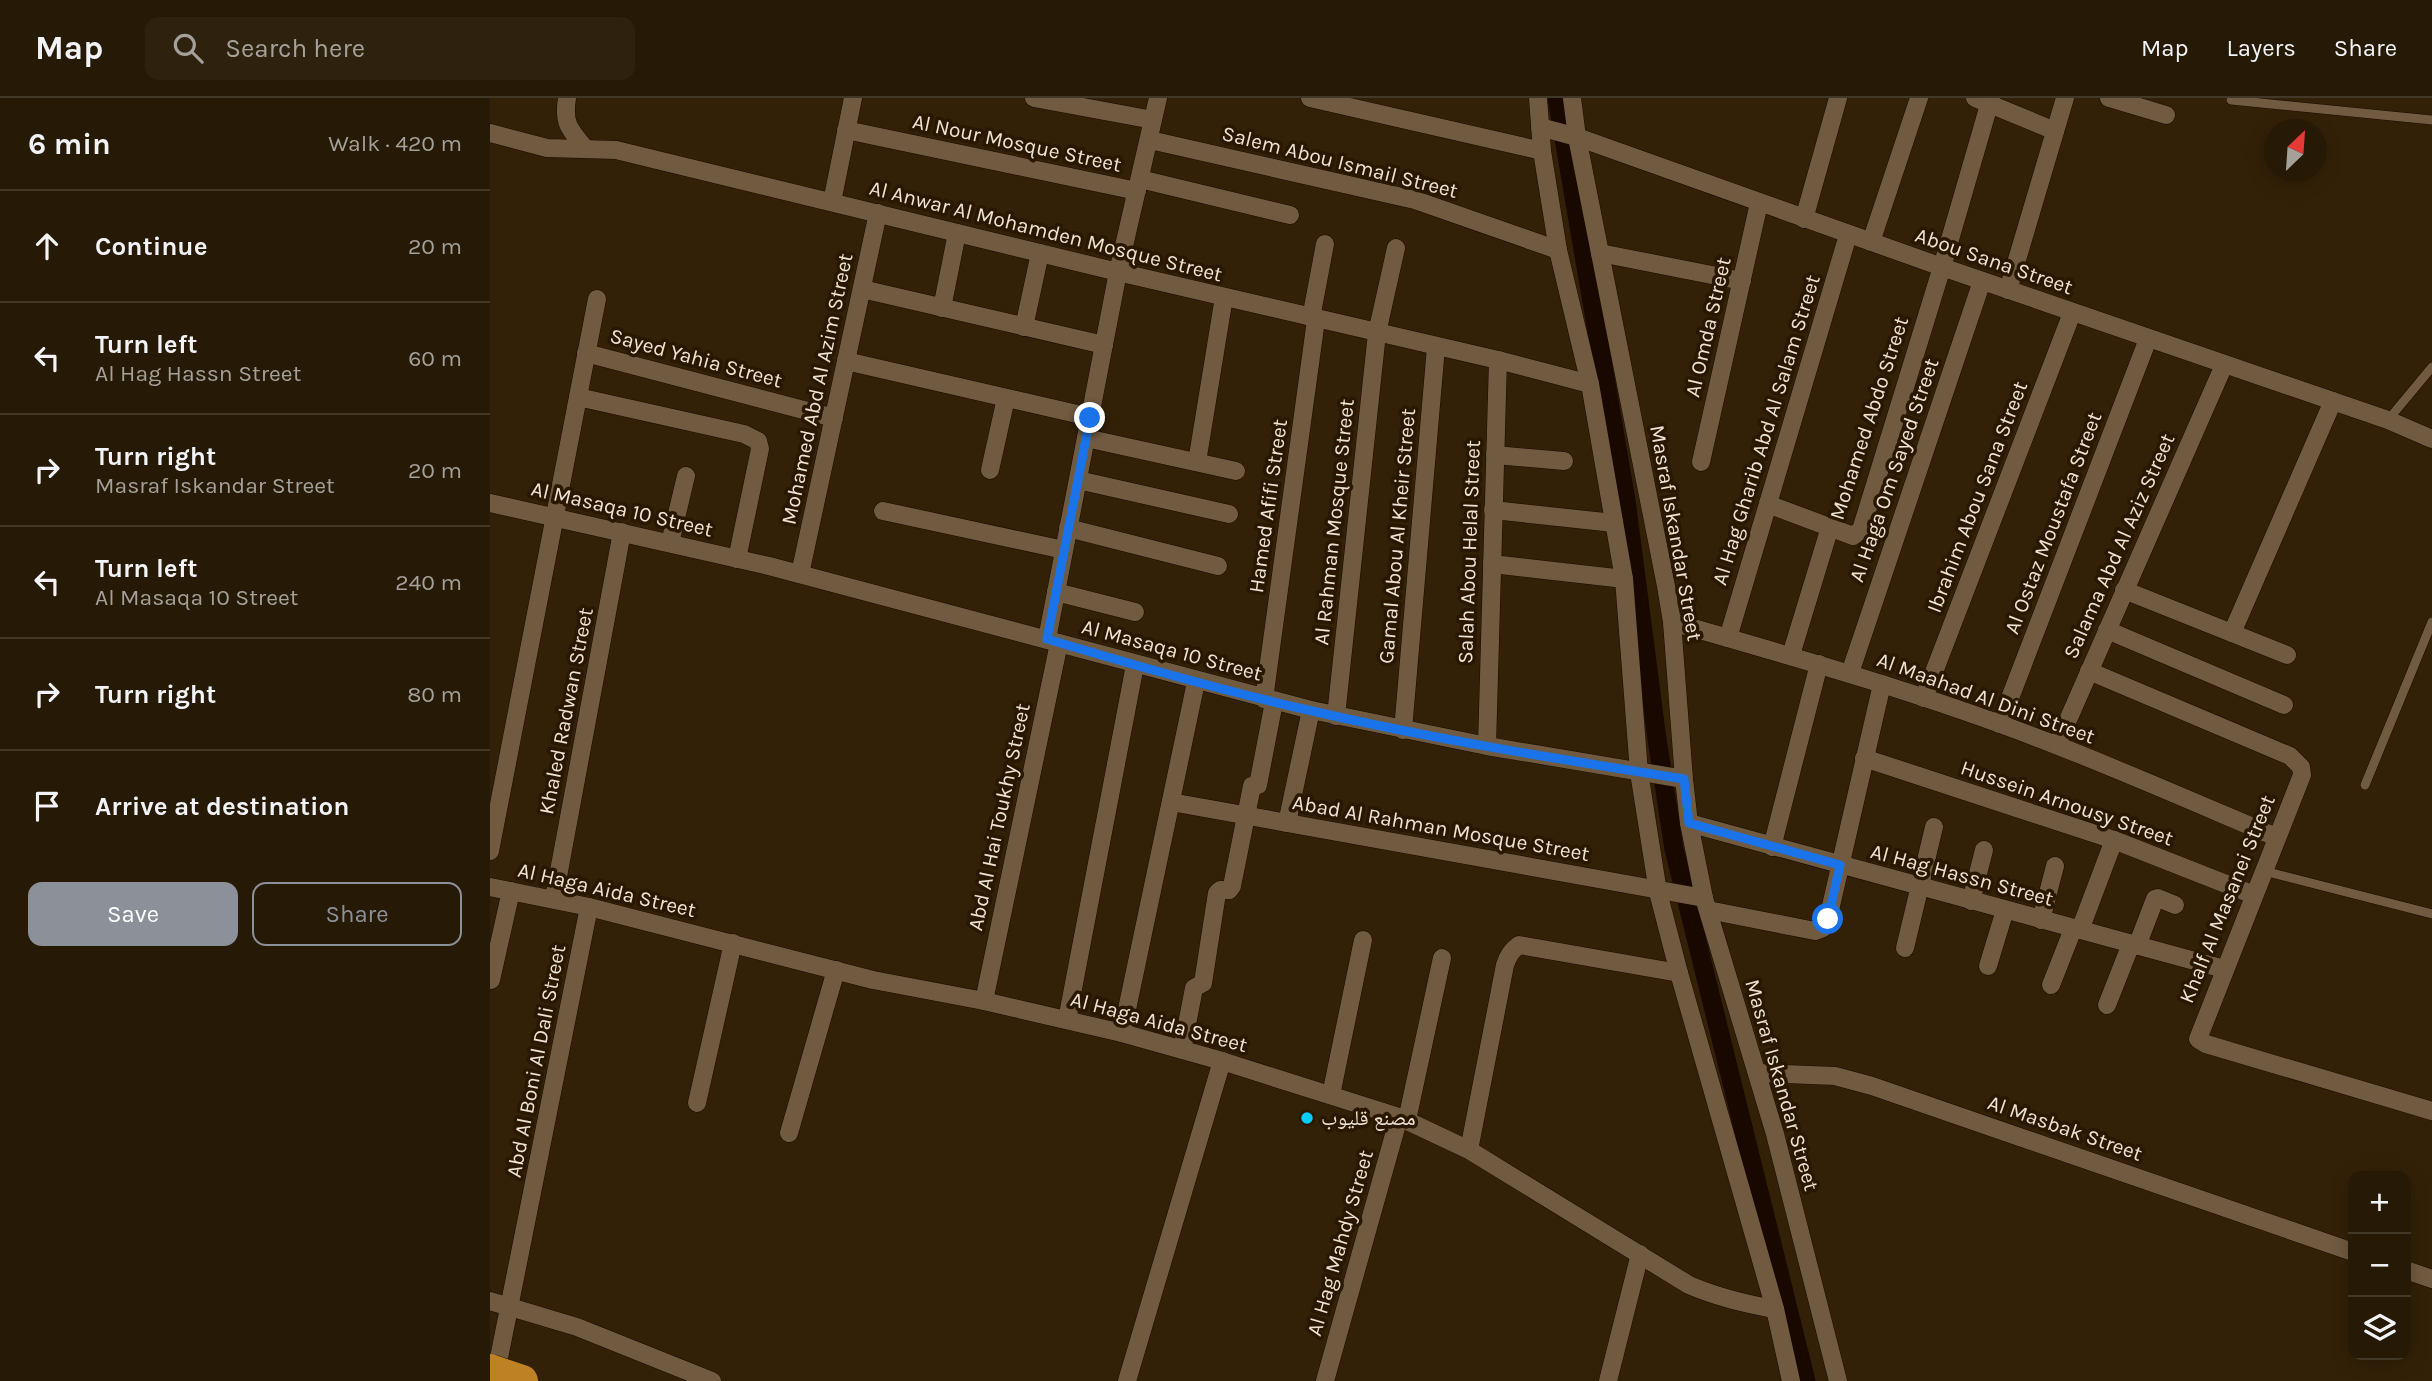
<!DOCTYPE html>
<html lang="en">
<head>
<meta charset="utf-8">
<style>
  :root { --surface:#261905; --page:#2e220f; --text:#f1f3f6; --muted:#a4a09a; --line:#423827; --accent:#8c9099 }
  body { margin:0; font-family:Karla,"Noto Naskh Arabic",sans-serif; background:var(--page); color:var(--text) }
  .controls { position:absolute; right:21px; bottom:21px; display:grid; overflow:hidden; border-radius:14px; box-shadow:0 4px 18px #0003 }
  .controls button { width:63px; height:63px; display:grid; place-items:center; padding:0; border:0; border-bottom:2px solid var(--line); background:var(--surface); color:var(--text); font:35px sans-serif }
  .compass { position:absolute; left:1774px; top:21px; width:63px; height:63px; border-radius:50%; background:var(--surface); box-shadow:0 4px 18px #0003; rotate:25deg }
  .stop { position:absolute; width:21px; height:21px; margin:-16px; border:5px solid #1a73e8; border-radius:50%; background:#fff }
  .stop.end { background:#1a73e8; border-color:#fff; box-shadow:0 2px 7px #0008 }
  .list { margin:0; padding:0; list-style:none }
  h2 { display:flex; justify-content:space-between; align-items:center; height:91px; margin:0; padding:0 28px; font-size:30px }
  h2 small { font-size:23px; font-weight:400; color:var(--muted) }
  .list li { display:grid; grid-template-columns:46px 1fr auto; gap:21px; align-items:center; box-sizing:border-box; height:112px; padding:0 28px; border-top:2px solid var(--line) }
  .list b { display:block; font-size:26px; white-space:nowrap }
  .list p { margin:0; font-size:23px; white-space:nowrap; color:var(--muted) }
  .list em { font-size:23px; font-style:normal; color:var(--muted) }
  .actions { display:flex; gap:14px; padding:21px 28px }
  .actions a { flex:1; padding:16px 0; border:2px solid var(--accent); border-radius:14px; text-align:center; font-size:24px; color:var(--accent) }
  .actions .main { background:var(--accent); color:#fff }
  .icon { flex:none; width:38px; height:38px; fill:none; stroke:currentColor; stroke-width:2; stroke-linecap:round; stroke-linejoin:round }
  .map { position:relative; flex:none; width:1942px; height:1283px; overflow:hidden }
  header { display:flex; align-items:center; gap:42px; box-sizing:border-box; height:98px; padding:0 35px; background:var(--surface); border-bottom:2px solid var(--line) }
  header strong { font-size:33px }
  nav { display:flex; gap:38px; margin-inline-start:auto; font-size:24px }
  .search { width:490px; height:63px; background:var(--page); display:flex; align-items:center; gap:18px; box-sizing:border-box; padding:0 24px; border-radius:14px; color:var(--muted); font-size:26px }
  main { display:flex }
  aside { flex:1; background:var(--surface) }
  .map>svg:first-child { display:block }
  .lines { fill:none; stroke-linecap:round; stroke-linejoin:round }
  .canal { stroke:#190800; stroke-width:19 }
  .lane-casing { stroke:#1a0a00; stroke-width:10 }
  .street-casing { stroke:#1a0a00; stroke-width:19 }
  .lane { stroke:#705b40; stroke-width:9 }
  .street { stroke:#705b40; stroke-width:18 }
  .highway-bridge-casing { stroke:#1a0a00; stroke-width:33; stroke-linecap:butt }
  .highway-bridge { stroke:#be8123; stroke-width:32 }
  .route { stroke:#1a73e8; stroke-width:9 }
  .poi-dot { fill:#07cbf9; stroke:#291700; stroke-width:2.5 }
  .labels { text-anchor:middle; stroke-width:7; stroke-linejoin:round; paint-order:stroke }
  .street-label { font-size:21px; fill:#eee2d3; stroke:#291700 }
  .poi-label { font-size:21px; fill:#eee2d3; stroke:#291700; text-anchor:start }
</style>
</head>
<body>
<header>
<strong>Map</strong>
<div class="search"><svg class="icon" aria-label="search" viewBox="0 0 24 24"><circle cx="10" cy="10" r="6"/><path d="M15 15l6 6"/></svg>Search here</div>
<nav><a>Map</a><a>Layers</a><a>Share</a></nav>
</header>
<main>
<aside>
<h2>6 min<small>Walk · 420 m</small></h2>
<ul class="list">
<li><svg class="icon" aria-label="ahead" viewBox="0 0 24 24"><path d="M12 20V5M6 11l6-6 6 6"/></svg><div><b>Continue</b></div><em>20 m</em></li>
<li><svg class="icon" aria-label="left" viewBox="0 0 24 24"><path d="M17 20v-9H6M10 6l-5 5 5 5"/></svg><div><b>Turn left</b><p>Al Hag Hassn Street</p></div><em>60 m</em></li>
<li><svg class="icon" aria-label="right" viewBox="0 0 24 24"><path d="M7 20v-9h11M14 6l5 5-5 5"/></svg><div><b>Turn right</b><p>Masraf Iskandar Street</p></div><em>20 m</em></li>
<li><svg class="icon" aria-label="left" viewBox="0 0 24 24"><path d="M17 20v-9H6M10 6l-5 5 5 5"/></svg><div><b>Turn left</b><p>Al Masaqa 10 Street</p></div><em>240 m</em></li>
<li><svg class="icon" aria-label="right" viewBox="0 0 24 24"><path d="M7 20v-9h11M14 6l5 5-5 5"/></svg><div><b>Turn right</b></div><em>80 m</em></li>
<li><svg class="icon" aria-label="arrive" viewBox="0 0 24 24"><path d="M6 21V4h12l-3 4 3 4H6"/></svg><div><b>Arrive at destination</b></div></li>
</ul>
<div class="actions"><a class="main">Save</a><a>Share</a></div>
</aside>
<div class="map">
<svg width="1942" height="1283" viewBox="0 0 1942 1283">
  <rect width="100%" height="100%" fill="#332107"/>
  <g class="lines">
    <path class="canal" d="M1067,0L1136,402L1167,641L1184,751L1316,1283"/>
    <defs>
      <g id="lane">
        <path d="M1741,2L1942,22"/>
        <path d="M1898,322L1942,269"/>
        <path d="M1875,687L1942,524"/>
        <path d="M1774,773L1942,816"/>
      </g>
      <g id="street">
        <path d="M77,0C73,25 79,31 95,50"/>
        <path d="M544,0L663,22"/>
        <path d="M820,0L1052,53"/>
        <path d="M1048,0L1052,53L1068,152L1100,286L1134,481L1149,674L1168,794L1189,875L1285,1211L1301,1283"/>
        <path d="M1082,0L1087,39L1176,488L1182,524L1194,681L1199,725L1214,800L1285,1036L1348,1283"/>
        <path d="M1485,0L1565,33"/>
        <path d="M1619,0L1676,17"/>
        <path d="M1050,29L1087,39L1452,169L1898,322L1942,341"/>
        <path d="M356,32L647,93"/>
        <path d="M0,35L57,50L126,52L628,174L1008,262L1100,286"/>
        <path d="M660,42L925,102L1068,152"/>
        <path d="M650,81L800,117"/>
        <path d="M342,104L363,0"/>
        <path d="M1314,121L1348,0"/>
        <path d="M1381,144L1429,0"/>
        <path d="M1110,155L1252,183"/>
        <path d="M372,191L614,247"/>
        <path d="M1518,192L1575,0"/>
        <path d="M452,210L467,135"/>
        <path d="M821,220L835,146"/>
        <path d="M534,229L550,155"/>
        <path d="M96,255L344,320"/>
        <path d="M356,263L600,319"/>
        <path d="M88,299L254,336L268,343L270,351L247,461"/>
        <path d="M596,340L746,373"/>
        <path d="M1005,357L1074,363"/>
        <path d="M707,364L734,199"/>
        <path d="M1211,364L1269,105"/>
        <path d="M500,372L516,300"/>
        <path d="M588,382L739,416"/>
        <path d="M0,405L279,468L821,612L997,648L1194,681"/>
        <path d="M1278,406L1363,438L1371,432L1452,169L1501,0"/>
        <path d="M1003,412L1124,425"/>
        <path d="M393,413L574,452"/>
        <path d="M578,430L728,468"/>
        <path d="M180,445L196,378"/>
        <path d="M1002,466L1134,481"/>
        <path d="M310,476L388,115"/>
        <path d="M1634,492L1797,557"/>
        <path d="M566,494L645,514"/>
        <path d="M1182,524C1312,561 1441,598 1566,647C1640,676 1713,708 1786,739"/>
        <path d="M1617,532L1794,607"/>
        <path d="M1742,535L1843,303"/>
        <path d="M1238,540L1358,137"/>
        <path d="M557,541L628,174L668,0"/>
        <path d="M1301,557L1340,429"/>
        <path d="M1599,573L1800,658L1811,669L1812,677L1708,941L1716,946L1942,1013"/>
        <path d="M1360,575L1492,183"/>
        <path d="M1434,600L1582,215"/>
        <path d="M774,601L826,222"/>
        <path d="M846,618L887,235L906,150"/>
        <path d="M1510,626L1658,241"/>
        <path d="M913,632L946,249"/>
        <path d="M1567,647L1734,267"/>
        <path d="M997,648L1008,262"/>
        <path d="M1374,660L1624,742L1764,797"/>
        <path d="M681,704L1214,800"/>
        <path d="M797,725L821,612"/>
        <path d="M1199,725L1734,871"/>
        <path d="M1282,749L1329,566"/>
        <path d="M0,753L107,201"/>
        <path d="M0,789L99,809L383,882L494,903L632,935L732,963L909,1019L979,1052L1199,1187C1227,1199 1255,1206 1285,1211"/>
        <path d="M64,800L132,434"/>
        <path d="M1481,803L1494,752"/>
        <path d="M1218,812L1325,833L1333,830L1338,821L1392,586"/>
        <path d="M1551,822L1565,768"/>
        <path d="M1590,832L1624,742"/>
        <path d="M1647,848L1665,801L1668,800L1685,807"/>
        <path d="M1415,850L1444,729"/>
        <path d="M1498,868L1515,812"/>
        <path d="M1,882L21,793"/>
        <path d="M1561,887L1583,831"/>
        <path d="M494,903L569,545"/>
        <path d="M1617,907L1641,846"/>
        <path d="M577,922L645,567"/>
        <path d="M632,935L706,584"/>
        <path d="M692,952L704,890L713,885L727,795L730,792H739L742,788L762,688L768,687L784,604"/>
        <path d="M1267,975L1345,978L1382,988L1863,1154"/>
        <path d="M841,997L873,842"/>
        <path d="M207,1005L243,845"/>
        <path d="M917,1022L952,860"/>
        <path d="M299,1035L346,872"/>
        <path d="M979,1052L1015,867C1018,858 1021,853 1029,847L1189,875"/>
        <path d="M1916,1172L1942,1181"/>
        <path d="M0,1203L87,1229L222,1283"/>
        <path d="M5,1280L99,809"/>
        <path d="M637,1283L732,963"/>
        <path d="M835,1283L909,1019"/>
        <path d="M1118,1283L1150,1156"/>
      </g>
    </defs>
    <use href="#lane" class="lane-casing"/>
    <use href="#street" class="street-casing"/>
    <use href="#lane" class="lane"/>
    <use href="#street" class="street"/>
    <defs>
      <path id="highway-bridge" d="M0,1272L32,1283"/>
    </defs>
    <use href="#highway-bridge" class="highway-bridge-casing"/>
    <use href="#highway-bridge" class="highway-bridge"/>
  </g>
  <g class="lines">
    <path class="route" d="M600,320L557,541C643,567 730,592 818,612C942,641 1068,661 1194,681L1199,725L1350,767L1338,821"/>
  </g>
  <circle class="poi-dot" cx="817" cy="1020" r="7"/>
  <g class="labels">
    <g class="street-label">
      <text transform="translate(527 45) rotate(12)" y="7">Al Nour Mosque Street</text>
      <text transform="translate(850 64) rotate(14)" y="7">Salem Abou Ismail Street</text>
      <text transform="translate(556 133) rotate(14)" y="7">Al Anwar Al Mohamden Mosque Street</text>
      <text transform="translate(1504 163) rotate(19)" y="7">Abou Sana Street</text>
      <text transform="translate(1218 229) rotate(-77)" y="7">Al Omda Street</text>
      <text transform="translate(206 260) rotate(15)" y="7">Sayed Yahia Street</text>
      <text transform="translate(327 291) rotate(-78)" y="7">Mohamed Abd Al Azim Street</text>
      <text transform="translate(1379 320) rotate(-72)" y="7">Mohamed Abdo Street</text>
      <text transform="translate(1276 332) rotate(-73)" y="7">Al Hag Gharib Abd Al Salam Street</text>
      <text transform="translate(1404 372) rotate(-71)" y="7">Al Haga Om Sayed Street</text>
      <text transform="translate(1487 399) rotate(-69)" y="7">Ibrahim Abou Sana Street</text>
      <text transform="translate(778 408) rotate(-82)" y="7">Hamed Afifi Street</text>
      <text transform="translate(132 411) rotate(13)" y="7">Al Masaqa 10 Street</text>
      <text transform="translate(844 424) rotate(-84)" y="7">Al Rahman Mosque Street</text>
      <text transform="translate(1563 425) rotate(-69)" y="7">Al Ostaz Moustafa Street</text>
      <text transform="translate(1186 435) rotate(80)" y="7">Masraf Iskandar Street</text>
      <text transform="translate(907 438) rotate(-85)" y="7">Gamal Abou Al Kheir Street</text>
      <text transform="translate(1629 448) rotate(-66)" y="7">Salama Abd Al Aziz Street</text>
      <text transform="translate(979 454) rotate(-88)" y="7">Salah Abou Helal Street</text>
      <text transform="translate(682 552) rotate(15)" y="7">Al Masaqa 10 Street</text>
      <text transform="translate(1496 600) rotate(20)" y="7">Al Maahad Al Dini Street</text>
      <text transform="translate(76 613) rotate(-79)" y="7">Khaled Radwan Street</text>
      <text transform="translate(1577 705) rotate(19)" y="7">Hussein Arnousy Street</text>
      <text transform="translate(509 719) rotate(-78)" y="7">Abd Al Hai Toukhy Street</text>
      <text transform="translate(951 730) rotate(10)" y="7">Abad Al Rahman Mosque Street</text>
      <text transform="translate(1472 777) rotate(15)" y="7">Al Hag Hassn Street</text>
      <text transform="translate(117 792) rotate(13)" y="7">Al Haga Aida Street</text>
      <text transform="translate(1737 801) rotate(-68)" y="7">Khalf Al Masanei Street</text>
      <text transform="translate(669 924) rotate(15)" y="7">Al Haga Aida Street</text>
      <text transform="translate(46 963) rotate(-79)" y="7">Abd Al Boni Al Dali Street</text>
      <text transform="translate(1292 987) rotate(74)" y="7">Masraf Iskandar Street</text>
      <text transform="translate(1575 1030) rotate(19)" y="7">Al Masbak Street</text>
      <text transform="translate(850 1145) rotate(-74)" y="7">Al Hag Mahdy Street</text>
    </g>
    <g class="poi-label">
      <text x="831" y="1027">مصنع قليوب</text>
    </g>
  </g>
</svg>
<div class="controls">
<button>+</button>
<button>−</button>
<button><svg class="icon" aria-label="layers" viewBox="0 0 24 24"><path d="M12 4l9 5-9 5-9-5zM3 14l9 5 9-5"/></svg></button>
</div>
<svg class="compass" viewBox="-18 -18 36 36"><path d="M0-13l5 13h-10z" fill="#e53935"/><path d="M0 13l5-13h-10z" fill="#a4a09a"/></svg>
<div class="stop" style="left:1338px;top:821px"></div>
<div class="stop end" style="left:600px;top:320px"></div>
</div>
</main>
</body>
</html>
